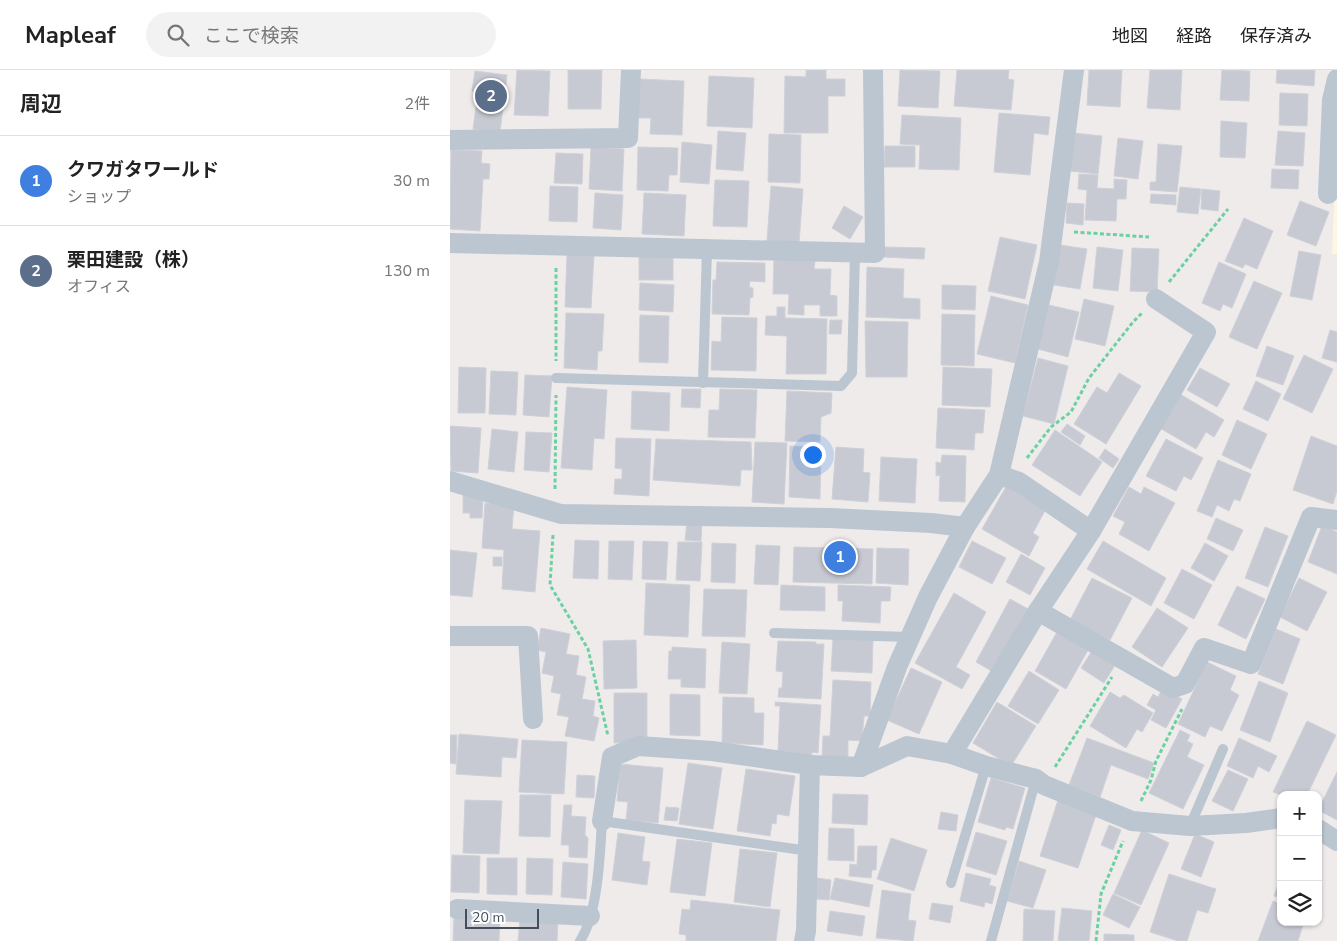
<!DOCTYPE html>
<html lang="ja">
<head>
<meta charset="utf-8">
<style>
  :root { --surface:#fff; --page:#f2f2f2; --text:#222; --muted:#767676; --line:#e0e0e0; --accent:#0d65e7 }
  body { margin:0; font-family:"Nunito Sans","Noto Sans JP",sans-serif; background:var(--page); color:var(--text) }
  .controls { position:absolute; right:15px; bottom:15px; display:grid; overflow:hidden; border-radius:10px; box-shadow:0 1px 4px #0004 }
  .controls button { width:45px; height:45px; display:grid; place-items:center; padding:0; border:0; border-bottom:1px solid var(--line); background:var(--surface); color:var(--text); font:25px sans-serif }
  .scale { position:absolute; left:15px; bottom:12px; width:74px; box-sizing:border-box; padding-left:5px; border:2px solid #434e5a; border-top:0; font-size:14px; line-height:18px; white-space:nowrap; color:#434e5a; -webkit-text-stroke:4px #fff; paint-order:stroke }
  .you { position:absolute; left:362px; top:384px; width:18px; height:18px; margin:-12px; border:4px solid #fff; border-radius:50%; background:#1a73e8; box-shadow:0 0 0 8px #1a73e833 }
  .badge { display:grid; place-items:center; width:32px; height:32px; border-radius:50%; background:var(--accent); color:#fff; font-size:16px; font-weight:700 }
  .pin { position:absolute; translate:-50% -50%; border:2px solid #fff; box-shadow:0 1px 5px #0006 }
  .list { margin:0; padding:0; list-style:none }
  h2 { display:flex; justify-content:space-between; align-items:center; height:65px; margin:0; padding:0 20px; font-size:21px }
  h2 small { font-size:16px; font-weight:400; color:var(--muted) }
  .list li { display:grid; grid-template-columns:32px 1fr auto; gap:15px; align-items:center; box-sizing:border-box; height:90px; padding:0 20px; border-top:1px solid var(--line) }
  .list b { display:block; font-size:19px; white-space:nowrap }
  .list p { margin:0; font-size:16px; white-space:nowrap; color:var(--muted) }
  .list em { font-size:16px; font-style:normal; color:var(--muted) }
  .icon { flex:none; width:28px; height:28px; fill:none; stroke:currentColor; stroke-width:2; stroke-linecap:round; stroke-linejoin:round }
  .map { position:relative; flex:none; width:887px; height:871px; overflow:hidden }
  header { display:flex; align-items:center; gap:30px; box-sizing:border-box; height:70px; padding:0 25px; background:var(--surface); border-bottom:1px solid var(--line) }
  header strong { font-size:24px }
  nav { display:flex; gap:28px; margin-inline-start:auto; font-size:18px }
  .search { width:350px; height:45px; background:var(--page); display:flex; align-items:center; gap:12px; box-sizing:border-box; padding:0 18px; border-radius:28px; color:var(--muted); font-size:19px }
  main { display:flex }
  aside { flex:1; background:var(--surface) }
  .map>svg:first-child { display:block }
  .commercial { fill:#fdf6e2 }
  .building { fill:#c7cad2; stroke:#cfd1d8 }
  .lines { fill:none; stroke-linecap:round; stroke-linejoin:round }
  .path { stroke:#6cd1a2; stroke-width:3; stroke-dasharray:4 2.5; stroke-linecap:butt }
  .lane { stroke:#bbc6d0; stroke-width:10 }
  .street { stroke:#bbc6d0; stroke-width:20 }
</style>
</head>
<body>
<header>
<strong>Mapleaf</strong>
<div class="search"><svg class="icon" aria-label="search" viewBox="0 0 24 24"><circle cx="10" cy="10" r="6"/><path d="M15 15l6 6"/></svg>ここで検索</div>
<nav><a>地図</a><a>経路</a><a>保存済み</a></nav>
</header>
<main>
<aside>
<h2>周辺<small>2件</small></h2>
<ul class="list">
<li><span class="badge" style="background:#3f7fe0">1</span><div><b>クワガタワールド</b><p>ショップ</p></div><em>30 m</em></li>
<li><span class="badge" style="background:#5c6f8a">2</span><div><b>栗田建設（株）</b><p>オフィス</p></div><em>130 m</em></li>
</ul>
</aside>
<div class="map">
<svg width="887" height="871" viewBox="0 0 887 871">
  <rect width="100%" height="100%" fill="#efebeb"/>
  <path class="commercial" d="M887,58V184H882Z"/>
  <g class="building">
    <path d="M67,0L100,1L98,46L64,45Z"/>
    <path d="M118,0H152L151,39H118Z"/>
    <path d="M356,0H376V9H395V26H378V63H334L335,6L356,7Z"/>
    <path d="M450,0L490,1L488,38L448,36Z"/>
    <path d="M507,0H559L558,9L564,10L561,40L504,36Z"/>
    <path d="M639,0H672L670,37L637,35Z"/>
    <path d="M700,0H732L730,40L697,38Z"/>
    <path d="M772,0L800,1L799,31L770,30Z"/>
    <path d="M827,0H865L864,16L826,13Z"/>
    <path d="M25,1L57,5L50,62L23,59L28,22L22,21Z"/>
    <path d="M259,6L304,8L302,58L257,56Z"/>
    <path d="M189,9L234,11L232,65L200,64L201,48H188Z"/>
    <path d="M830,23L858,24L857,56L829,55Z"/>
    <path d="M549,43L600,47L598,65L584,63L580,105L544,102Z"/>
    <path d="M452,45L511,48L509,100L469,99L470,75L450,74Z"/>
    <path d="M771,51L797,53L795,88L770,87Z"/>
    <path d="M268,61L296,63L293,101L266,99Z"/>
    <path d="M828,61L855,63L853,96L825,95Z"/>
    <path d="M624,63L652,66L648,104L620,101Z"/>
    <path d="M319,64L351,65L350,113L318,112Z"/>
    <path d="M668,68L693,71L688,109L664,106Z"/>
    <path d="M232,72L262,75L259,114L230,112Z"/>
    <path d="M708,74L732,76L727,122L700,120V112H706Z"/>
    <path d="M435,76H465V97H434Z"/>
    <path d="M141,77L174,79L172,121L139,119Z"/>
    <path d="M188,77L228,78L227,105H219L218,121L187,120Z"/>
    <path d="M1,80L32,81L31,93L40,94L39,109H33L30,161L0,159Z"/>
    <path d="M106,83L133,84L132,114L104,113Z"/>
    <path d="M822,99L849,100L848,119L821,118Z"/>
    <path d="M629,104L648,105L647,118L664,119V109L677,110L676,129H667L666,151L635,150L637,120L628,119Z"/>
    <path d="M265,110L299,111L297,157L263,156Z"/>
    <path d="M100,116L128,117L127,152L99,151Z"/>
    <path d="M321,116L353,119L349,173L317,171Z"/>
    <path d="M730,117L751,119L748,144L727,142Z"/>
    <path d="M752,119L770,121L768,141L751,139Z"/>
    <path d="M145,123L173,125L171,160L143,158Z"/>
    <path d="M194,123L236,125L234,166L192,164Z"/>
    <path d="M701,124L726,125V135L700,133Z"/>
    <path d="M850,131L879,142L866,176L837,165Z"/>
    <path d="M617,133L634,134L633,155L616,153Z"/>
    <path d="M394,136L413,147L400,169L382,158Z"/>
    <path d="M794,148L823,161L807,199L795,194L793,198L775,191Z"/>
    <path d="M550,167L587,175L575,229L538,221Z"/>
    <path d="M610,175L637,179L630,219L604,215Z"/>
    <path d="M434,177L475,178L474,189L433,187Z"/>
    <path d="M647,177L673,180L668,221L643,218Z"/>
    <path d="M682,178L709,179L707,222L680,221Z"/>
    <path d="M849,181L871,185L862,230L840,226Z"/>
    <path d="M117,184L144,185L141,238L115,237Z"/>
    <rect x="189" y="185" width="34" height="25"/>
    <path d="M324,190L365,191L364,199H381L380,225L387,226V246H370V235H354V245L338,244L339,224H323Z"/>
    <path d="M267,192L315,193V212L300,211L299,217L303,218V227L300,228L299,245L262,244L263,210H266Z"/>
    <path d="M769,192L796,204L782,238L773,234L770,241L752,233Z"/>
    <path d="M417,197L454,199L453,228L470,229V249L416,247Z"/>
    <path d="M804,211L832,223L807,279L779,267Z"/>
    <path d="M190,213L224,215L223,242L189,240Z"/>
    <path d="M492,215L526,216L525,240L492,239Z"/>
    <path d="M541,226L578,235L565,293L527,284Z"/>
    <path d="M634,229L664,236L655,276L625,269Z"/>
    <path d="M599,235L629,242L618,287L588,279Z"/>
    <path d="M327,237H335V248L377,249L376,304H336L337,266L315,265L316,246H327Z"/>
    <path d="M116,243L154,244L152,281H148L147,300L114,298Z"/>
    <path d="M492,244L525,245L524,296L491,295Z"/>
    <path d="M190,245L219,246L218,293L189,292Z"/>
    <path d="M272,247L307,248L306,301L261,300L262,271L271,272Z"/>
    <path d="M380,250H392L391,264H379Z"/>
    <path d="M415,251L458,252L457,307H416Z"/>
    <path d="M880,260L887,262V292L872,288Z"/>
    <path d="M817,276L844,286L833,315L806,306Z"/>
    <path d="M854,285L883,299L862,343L833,329Z"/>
    <path d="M588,288L618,296L604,354L573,346Z"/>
    <path d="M9,297L36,298L35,343H8Z"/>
    <path d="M493,297L542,299L540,337L492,335Z"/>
    <path d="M750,298L780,314L767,337L737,320Z"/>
    <path d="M41,301L68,302L66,345L39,344Z"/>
    <path d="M669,303L691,316L656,374L624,354L647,317L657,323Z"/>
    <path d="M75,305L102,306L99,347L73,345Z"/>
    <path d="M806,311L831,324L818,351L793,339Z"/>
    <path d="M117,317L157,320L154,369L144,368L142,400L111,398Z"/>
    <path d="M232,319H251L250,338L231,337Z"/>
    <path d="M270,319L307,320L305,368L258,367L259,340H269Z"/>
    <path d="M182,321L220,323L219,361L181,359Z"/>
    <path d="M337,321L382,323L381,343L371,347L370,372L335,371Z"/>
    <path d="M728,323L774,350L764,367L756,362L746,379L708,357Z"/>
    <path d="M488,338L535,340L533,363H525L524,380L486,378Z"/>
    <path d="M787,350L817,364L801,399L772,385Z"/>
    <path d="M617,354L635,366L630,375L611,362Z"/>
    <path d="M0,356L31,358L28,403L1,401Z"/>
    <path d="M42,359L68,362L64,402L38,399Z"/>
    <path d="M605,360L652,392L630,426L582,395Z"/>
    <path d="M76,362L102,363L99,402L74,400Z"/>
    <path d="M861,366L887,376V421L883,434L843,420Z"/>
    <path d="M166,368L201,369L199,426L164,424L165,409H172V399L165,398Z"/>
    <path d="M206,369L301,372L302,400H291L290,416L203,410Z"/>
    <path d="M716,369L753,388L741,410L734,406L726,421L696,406Z"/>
    <path d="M305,372L337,373L334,434L302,432Z"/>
    <path d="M340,376L371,377L370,429L339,427Z"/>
    <path d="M386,377L414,379L413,402L420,403L418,432L382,429Z"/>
    <path d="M655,379L669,389L663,398L649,388Z"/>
    <path d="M492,385L516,386L515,432L489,431L490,405L486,406V392L491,393Z"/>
    <path d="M431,387L467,389L465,433L429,431Z"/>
    <path d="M768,390L801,404L790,431L784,429L779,441L767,435L762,447L747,441Z"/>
    <path d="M557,415L597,437L583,463L589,467L579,486L532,459Z"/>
    <path d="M679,417L691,424L694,417L725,433L699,481L669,464L675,452L663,446Z"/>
    <path d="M13,422L33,426L32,448H20V443H13Z"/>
    <path d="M35,433L64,435L62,459L90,461L85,522L52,519L54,480L32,478Z"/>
    <path d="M766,448L793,460L783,481L757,469Z"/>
    <path d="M237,452L252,453L251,471L235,470Z"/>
    <path d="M872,456L887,462V504L858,492Z"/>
    <path d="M815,457L838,466L818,517L795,508Z"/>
    <path d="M125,470L149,471L148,509L123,508Z"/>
    <path d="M159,471H184L182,510L158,509Z"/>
    <path d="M193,471L218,472L216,510L192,509Z"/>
    <path d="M522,471L556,488L542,514L509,497Z"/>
    <path d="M653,471L716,508L701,536L637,499Z"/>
    <path d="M228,472H252L250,511L226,510Z"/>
    <path d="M262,473L286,474L285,513L261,512Z"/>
    <path d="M755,473L778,486L764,511L741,498Z"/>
    <path d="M306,475L330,476L328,515L304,514Z"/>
    <path d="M344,477L423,479L422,514L343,512Z"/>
    <path d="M427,478L459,479L458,515L426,513Z"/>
    <path d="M0,480L27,483L22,527L0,525Z"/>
    <path d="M571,484L595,498L580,525L556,512Z"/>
    <rect x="43" y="487" width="9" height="9"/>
    <path d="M732,499L762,515L744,549L714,533Z"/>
    <path d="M642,508L682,528L660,570L620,550Z"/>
    <path d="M849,508L877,522L857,561L830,547Z"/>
    <path d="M196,513L240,515L238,567L194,565Z"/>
    <path d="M331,515L375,517V541L330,540Z"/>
    <path d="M388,515L441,517L440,531H431L430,553L392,551L393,531H388Z"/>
    <path d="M787,516L815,529L796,569L768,555Z"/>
    <path d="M254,519L297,520L295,567L252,566Z"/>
    <path d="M504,523L536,542L506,597L520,605L512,619L465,593Z"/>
    <path d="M560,529L580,540L545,603L526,592Z"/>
    <path d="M707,538L738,558L712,597L682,577Z"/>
    <path d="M91,558L120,564L116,584L129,586L126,605L136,607L132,629L145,631L143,646L149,648L144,671L115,666L119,647L107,645L111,624L101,622L104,606L92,603L96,582L87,580Z"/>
    <path d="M826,559L850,569L833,614L808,604Z"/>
    <path d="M607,562L638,580L616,619L585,601Z"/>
    <path d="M383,568L423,570L422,603L381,601Z"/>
    <path d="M186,570L187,618L154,619L153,571Z"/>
    <path d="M328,571L366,572V574H374L371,629L328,627L329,618H332L333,602L326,601Z"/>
    <path d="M272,572L300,574L297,624L269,623Z"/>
    <path d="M222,577L256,579L255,618L231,617V609H218L219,581H222Z"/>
    <path d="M642,581L665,595L654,613L631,598Z"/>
    <path d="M757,592L786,606L780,620L789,625L772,661L760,656L755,667L728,654Z"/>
    <path d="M461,598L492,612L469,664L437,650Z"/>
    <path d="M579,601L609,620L588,654L558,636Z"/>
    <path d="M383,610L421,612L420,646H414L412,671L398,670V692L372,690L373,666H380Z"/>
    <path d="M809,611L838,623L820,672L790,660Z"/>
    <path d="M712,619L732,629L716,658L701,650L706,640L697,635L703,624L708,627Z"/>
    <path d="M660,622L670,628L674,625L703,643L692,662L687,659L676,678L640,656Z"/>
    <path d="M164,623H197V672L164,673Z"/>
    <path d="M220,624L250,625V666L220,665Z"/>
    <path d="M273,627L304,628V643H314L313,675L272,673Z"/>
    <path d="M325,632L371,635L368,683L362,682V686L328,681L330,636H325Z"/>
    <path d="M547,632L586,656L561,696L523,673Z"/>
    <path d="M857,651L886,665L857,725H831L823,722Z"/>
    <path d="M730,660L740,665L737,671L743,674L737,687L754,695L733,739L699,723Z"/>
    <path d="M9,664L68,669L66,688L52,687L51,707L6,704Z"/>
    <path d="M0,665H7L6,694L0,693Z"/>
    <path d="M637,668L704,693L698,709L661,695L650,727L619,715Z"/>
    <path d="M789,668L827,686L819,702L808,696L803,708L777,696Z"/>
    <path d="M72,670L117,672L114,724L69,722Z"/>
    <path d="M238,693L272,698L263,759L229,754Z"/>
    <path d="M170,694L213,698L208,753L176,750L178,732L167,731Z"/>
    <path d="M296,699L345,706L339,746L327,744L326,754L322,753L320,766L287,761Z"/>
    <path d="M778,700L798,709L783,741L762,731Z"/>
    <path d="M887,702V750L868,740Z"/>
    <path d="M127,705L145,706L144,728L126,727Z"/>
    <path d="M541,708L575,718L563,759L556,757L555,760L528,752Z"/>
    <path d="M383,724L418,725L417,755L382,753Z"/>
    <path d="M70,725H101L100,767L69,766Z"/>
    <path d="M15,730L52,731L49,784L13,783Z"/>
    <path d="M608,730L646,745L628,798L590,786Z"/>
    <path d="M114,735H122L121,746L136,747L135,765L138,768L137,788L119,787V775H111Z"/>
    <path d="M216,737L229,738L227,751L214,750Z"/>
    <path d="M491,742L508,745L506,761L488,759Z"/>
    <path d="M659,755L671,760L663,780L651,775Z"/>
    <path d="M379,758L404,759V791L378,790Z"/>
    <path d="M692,760L719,773L691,835L664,823Z"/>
    <path d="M526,762L557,771L546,805L516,796Z"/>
    <path d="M168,763L195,767L192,791L200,792L197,815L162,810Z"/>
    <path d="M745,764L764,772L751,807L731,799Z"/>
    <path d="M441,768L477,780L464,821L427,809Z"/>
    <path d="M227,769L262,773L255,826L220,822Z"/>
    <path d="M408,776H427L426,800H422L421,808L399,806L400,794L407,795Z"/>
    <path d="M290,779L327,783L320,837L284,832Z"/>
    <path d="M2,785L30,786L29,823L1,822Z"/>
    <path d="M37,788H67V825L37,824Z"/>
    <path d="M77,788L103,789L102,825L76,824Z"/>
    <path d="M569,791L596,800L583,838L557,831Z"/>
    <path d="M113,792L138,794L136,829L111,827Z"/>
    <path d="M516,803L541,809L539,815L546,817L542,834L535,832L534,837L510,831Z"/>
    <path d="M719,804L766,819L758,843L747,840L737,871H728L700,862Z"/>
    <path d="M831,807V828L824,826Z"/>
    <path d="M367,808L381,810L379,830L366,829Z"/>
    <path d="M385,808L423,815L419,837L380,829Z"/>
    <path d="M432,820L461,824L458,850L466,851L463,871L426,868Z"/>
    <path d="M663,824L690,837L679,858L653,845Z"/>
    <path d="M241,830L330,840L326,871H236V865L229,864L232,839L240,840Z"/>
    <path d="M823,831L831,834V852H854L848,871H808Z"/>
    <path d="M482,833L503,836L500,853L479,849Z"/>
    <path d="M612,838L642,841L639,871H608Z"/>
    <path d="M574,839L605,841L603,871H573Z"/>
    <path d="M380,841L415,846L412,866L377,861Z"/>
    <path d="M4,847L50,849L49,871H3Z"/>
    <path d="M70,848L108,850L107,871H68Z"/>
    <path d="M654,864L684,865V871H654Z"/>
  </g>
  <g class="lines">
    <g class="path">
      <path d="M624,162L699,167"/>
      <path d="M106,198V291"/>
      <path d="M719,212L778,139"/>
      <path d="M577,388L601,357L621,342L639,308L683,252L692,243"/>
      <path d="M105,419L106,325"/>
      <path d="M103,465L100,515L138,579L158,666"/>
      <path d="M605,697L662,607"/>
      <path d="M691,731L701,710L706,691L732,639"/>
      <path d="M646,871L651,824L673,771"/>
    </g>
    <g class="lane">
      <path d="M106,308L391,316L402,303L405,183"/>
      <path d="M253,313L257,179"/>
      <path d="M324,563L460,567"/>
      <path d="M740,756L773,679"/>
      <path d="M501,813L536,696"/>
      <path d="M130,871C148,844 150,784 152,751L359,781"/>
      <path d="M541,871L586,709"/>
    </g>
    <g class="street">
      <path d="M0,70L178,68L181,0"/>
      <path d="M878,124L882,30L887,9"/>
      <path d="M0,173L425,183L423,0"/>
      <path d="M0,411L111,444L380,448L481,453L515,457L549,405L599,192L624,0"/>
      <path d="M641,461L756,262L706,229"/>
      <path d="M588,541L723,618L735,614L754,578L801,594L861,447L887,450"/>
      <path d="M0,566H78L83,649"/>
      <path d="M502,684L588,541L641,461L569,412L549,405"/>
      <path d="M411,697L447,597L478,527L515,457"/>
      <path d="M152,751L162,687L188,676L262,681L360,695L411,697L457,676L502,684L536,696L586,709L594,715L682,751L740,756L796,753L831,748"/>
      <path d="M868,759L887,771"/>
      <path d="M7,839L140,846"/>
      <path d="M354,871L356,861L360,695"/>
    </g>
  </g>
</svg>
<div class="controls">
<button>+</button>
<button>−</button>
<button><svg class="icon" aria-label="layers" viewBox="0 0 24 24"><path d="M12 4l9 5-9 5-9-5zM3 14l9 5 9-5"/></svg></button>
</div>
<div class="scale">20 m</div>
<div class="you"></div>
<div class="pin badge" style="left:390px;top:487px;background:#3f7fe0">1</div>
<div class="pin badge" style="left:41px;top:26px;background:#5c6f8a">2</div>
</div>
</main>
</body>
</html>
